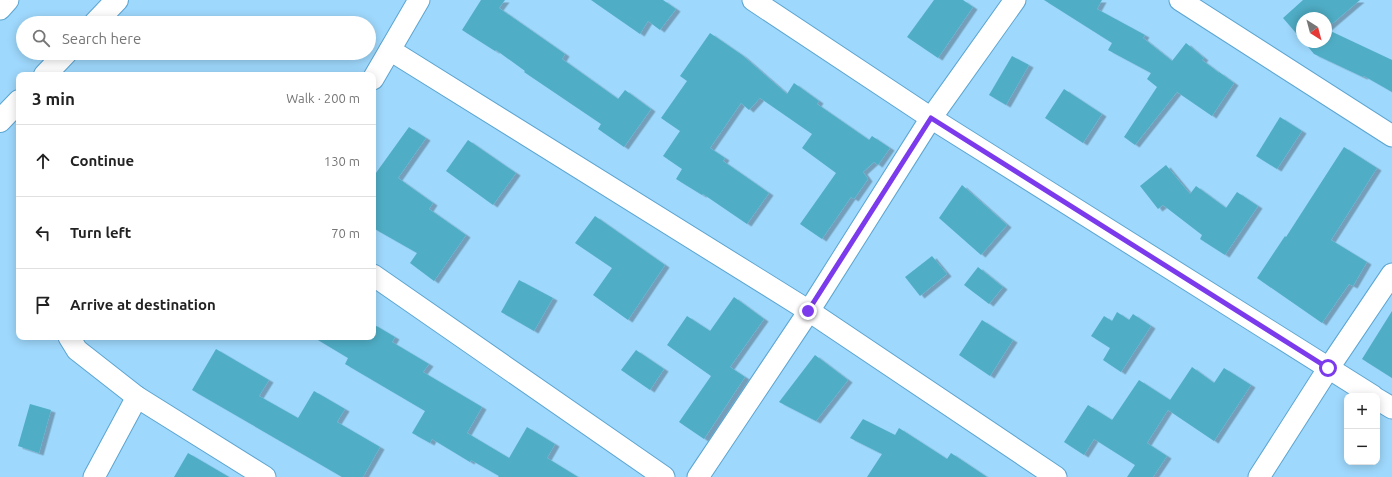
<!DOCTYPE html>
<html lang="en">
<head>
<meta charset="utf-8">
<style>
  :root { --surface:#fff; --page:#f2f2f2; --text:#222; --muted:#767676; --line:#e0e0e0 }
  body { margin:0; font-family:Ubuntu,sans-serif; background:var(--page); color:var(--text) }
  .controls { position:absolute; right:12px; bottom:12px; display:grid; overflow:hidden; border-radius:8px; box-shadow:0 2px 10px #0003 }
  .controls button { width:36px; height:36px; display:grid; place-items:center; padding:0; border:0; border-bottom:1px solid var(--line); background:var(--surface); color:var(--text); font:20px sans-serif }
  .compass { position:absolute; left:1296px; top:12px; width:36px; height:36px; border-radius:50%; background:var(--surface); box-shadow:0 2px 10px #0003; rotate:144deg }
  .stop { position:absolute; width:12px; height:12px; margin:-9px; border:3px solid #7c3aed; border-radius:50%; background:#fff }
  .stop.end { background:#7c3aed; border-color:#fff; box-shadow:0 1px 4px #0008 }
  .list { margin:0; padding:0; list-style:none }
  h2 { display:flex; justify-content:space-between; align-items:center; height:52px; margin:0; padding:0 16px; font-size:17px }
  h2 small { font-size:13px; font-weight:400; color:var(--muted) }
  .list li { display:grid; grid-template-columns:26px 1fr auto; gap:12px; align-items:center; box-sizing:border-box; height:72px; padding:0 16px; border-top:1px solid var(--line) }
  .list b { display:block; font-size:15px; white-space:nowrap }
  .list em { font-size:13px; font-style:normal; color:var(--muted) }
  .icon { flex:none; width:22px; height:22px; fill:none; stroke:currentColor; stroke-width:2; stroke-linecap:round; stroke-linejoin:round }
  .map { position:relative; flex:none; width:1392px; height:477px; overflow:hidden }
  .search { position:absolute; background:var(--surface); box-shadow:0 2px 10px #0003; left:16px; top:16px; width:360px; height:44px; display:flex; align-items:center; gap:10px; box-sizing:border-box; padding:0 14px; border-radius:22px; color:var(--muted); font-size:15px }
  .panel { position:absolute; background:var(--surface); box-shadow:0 2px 10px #0003; left:16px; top:72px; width:360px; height:268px; border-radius:8px }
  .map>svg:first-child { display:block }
  .building { fill:#50aec6; filter:url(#shadow) }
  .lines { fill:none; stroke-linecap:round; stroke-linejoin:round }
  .minor-casing { stroke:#5ca5d1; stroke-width:23 }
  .primary-casing { stroke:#5ca5d1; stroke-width:24 }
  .minor { stroke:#fff; stroke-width:21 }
  .primary { stroke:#fff; stroke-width:22 }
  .route { stroke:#7c3aed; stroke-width:5 }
</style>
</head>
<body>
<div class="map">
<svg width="1392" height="477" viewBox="0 0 1392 477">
  <defs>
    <filter id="shadow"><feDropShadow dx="4.5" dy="2.5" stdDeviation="0" flood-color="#0004"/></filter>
  </defs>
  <rect width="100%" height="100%" fill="#9ed8fc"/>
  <g class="building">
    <path d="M481,0H505L499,8L565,54L562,59L618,99L625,90L651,109L624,147L598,129L601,124L524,72L525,71L496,50L495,51L462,30Z"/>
    <path d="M591,0H663L676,9L660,30L648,21L640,34Z"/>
    <path d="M934,0H963L973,7L938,58L907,37Z"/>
    <path d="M1044,0H1102L1097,9L1145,35L1143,38L1172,61L1186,43L1204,58L1202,60L1218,72V73L1219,72L1234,83L1212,116L1177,92L1135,145L1124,137L1157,87L1147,79L1151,73L1108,50L1112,43Z"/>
    <path d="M1303,0H1360L1326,29L1392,60V92L1364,76L1363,77L1314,54L1304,42H1326V18H1302V40L1283,18Z"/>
    <path d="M710,33L742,55L787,94L794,83L819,101L817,104L869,140L872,136L890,148L878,165L874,162L863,172L868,179L854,199L851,197L822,239L800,224L836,173L802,148L812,134L760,98L749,110L741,103L710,148L725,158L723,161L769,193L747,224L703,194L702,195L676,179L682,169L663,156L680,131L661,118L687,81L680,76Z"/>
    <path d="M1012,56L1029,65L1006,105L989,95Z"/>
    <path d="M1064,89L1102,114L1083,143L1045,118Z"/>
    <path d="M1280,117L1302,131L1277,169L1256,156Z"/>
    <path d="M409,127L426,138L398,178L433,203L429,209L466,235L434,281L410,263L417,253L373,228V177Z"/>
    <path d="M468,140L516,173L493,205L446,171Z"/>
    <path d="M1344,147L1377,168L1331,240L1367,262L1353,286L1349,284L1322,323L1257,278L1285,236L1286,237Z"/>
    <path d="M1166,165L1190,194L1196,186L1226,208L1237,192L1258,206L1225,255L1200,239L1202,235L1163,205L1158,209L1140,186Z"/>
    <path d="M962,185L1007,225L981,255L939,218Z"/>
    <path d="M595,216L665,265L628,320L593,295L612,268L575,243Z"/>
    <path d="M932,256L947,274L920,296L905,277Z"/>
    <path d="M978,267L1003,287L989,304L964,285Z"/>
    <path d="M519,280L553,298L534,331L501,312Z"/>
    <path d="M734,297L764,319L730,367L745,377L704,439L679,422L711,376L667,345L687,316L710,331Z"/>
    <path d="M1392,311V378L1362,359Z"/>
    <path d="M1117,312L1129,320L1133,314L1151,326L1121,372L1103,360L1110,348L1091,336L1104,316L1112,321Z"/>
    <path d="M982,320L1013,340L990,376L959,355Z"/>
    <path d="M373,324L395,337L392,342L429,364L423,372L482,407L467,433L509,458L527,427L555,444L547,458L578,477H498L499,476L471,460L470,462L432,439L430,443L412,433L425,411L345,364L348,358L313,337H373Z"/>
    <path d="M216,349L269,380L259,396L298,418L314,391L345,409L337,422L380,447L363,477H342L192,390Z"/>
    <path d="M636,350L664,369L650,390L621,370Z"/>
    <path d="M815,355L848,380L816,421L779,402Z"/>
    <path d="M1192,367L1214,383L1224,368L1251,385L1214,441L1168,410L1147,443L1167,456L1153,477H1127L1135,465L1094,439L1084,455L1064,442L1088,405L1112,420L1139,380L1170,400Z"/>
    <path d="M30,404L51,410L39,453L18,446Z"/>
    <path d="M863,419L895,435L899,428L947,459L951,453L987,477H867L882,454L850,438Z"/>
    <path d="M188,453L229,477H174Z"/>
  </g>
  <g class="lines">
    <defs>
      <g id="minor">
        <path d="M753,0L931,118L1373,396"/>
        <path d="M1180,0L1392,136"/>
        <path d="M0,9L8,0"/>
        <path d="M390,50L809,311L1056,477"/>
        <path d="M373,79L419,0"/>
        <path d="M373,275L664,477"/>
        <path d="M69,337L77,350L137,397L265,477"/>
        <path d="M1377,399L1392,408"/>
        <path d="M94,477L137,397"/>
        <path d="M698,477L809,311L931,118L1015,0"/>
        <path d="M1259,477L1328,369L1392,274"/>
      </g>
      <g id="primary">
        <path d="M95,23L117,0"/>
        <path d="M45,75L66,53"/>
        <path d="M0,121L19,101"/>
      </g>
    </defs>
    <use href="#minor" class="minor-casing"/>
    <use href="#primary" class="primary-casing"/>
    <use href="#minor" class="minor"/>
    <use href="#primary" class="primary"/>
  </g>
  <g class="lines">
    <path class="route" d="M808,311L931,118L1328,368"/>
  </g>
</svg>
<div class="controls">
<button>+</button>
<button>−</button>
</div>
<svg class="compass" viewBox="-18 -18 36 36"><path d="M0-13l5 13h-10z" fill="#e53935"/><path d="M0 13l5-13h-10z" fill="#767676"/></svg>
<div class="stop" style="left:1328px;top:368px"></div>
<div class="stop end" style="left:808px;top:311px"></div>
<div class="search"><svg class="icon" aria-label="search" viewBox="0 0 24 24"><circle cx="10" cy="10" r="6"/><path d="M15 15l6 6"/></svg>Search here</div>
<section class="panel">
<h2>3 min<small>Walk · 200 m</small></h2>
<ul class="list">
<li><svg class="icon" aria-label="ahead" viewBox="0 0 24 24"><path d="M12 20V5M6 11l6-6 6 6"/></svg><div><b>Continue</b></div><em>130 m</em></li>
<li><svg class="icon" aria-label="left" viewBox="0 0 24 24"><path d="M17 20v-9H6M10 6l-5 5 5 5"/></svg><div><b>Turn left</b></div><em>70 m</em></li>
<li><svg class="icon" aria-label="arrive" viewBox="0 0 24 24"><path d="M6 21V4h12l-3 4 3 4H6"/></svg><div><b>Arrive at destination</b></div></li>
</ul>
</section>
</div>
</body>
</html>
